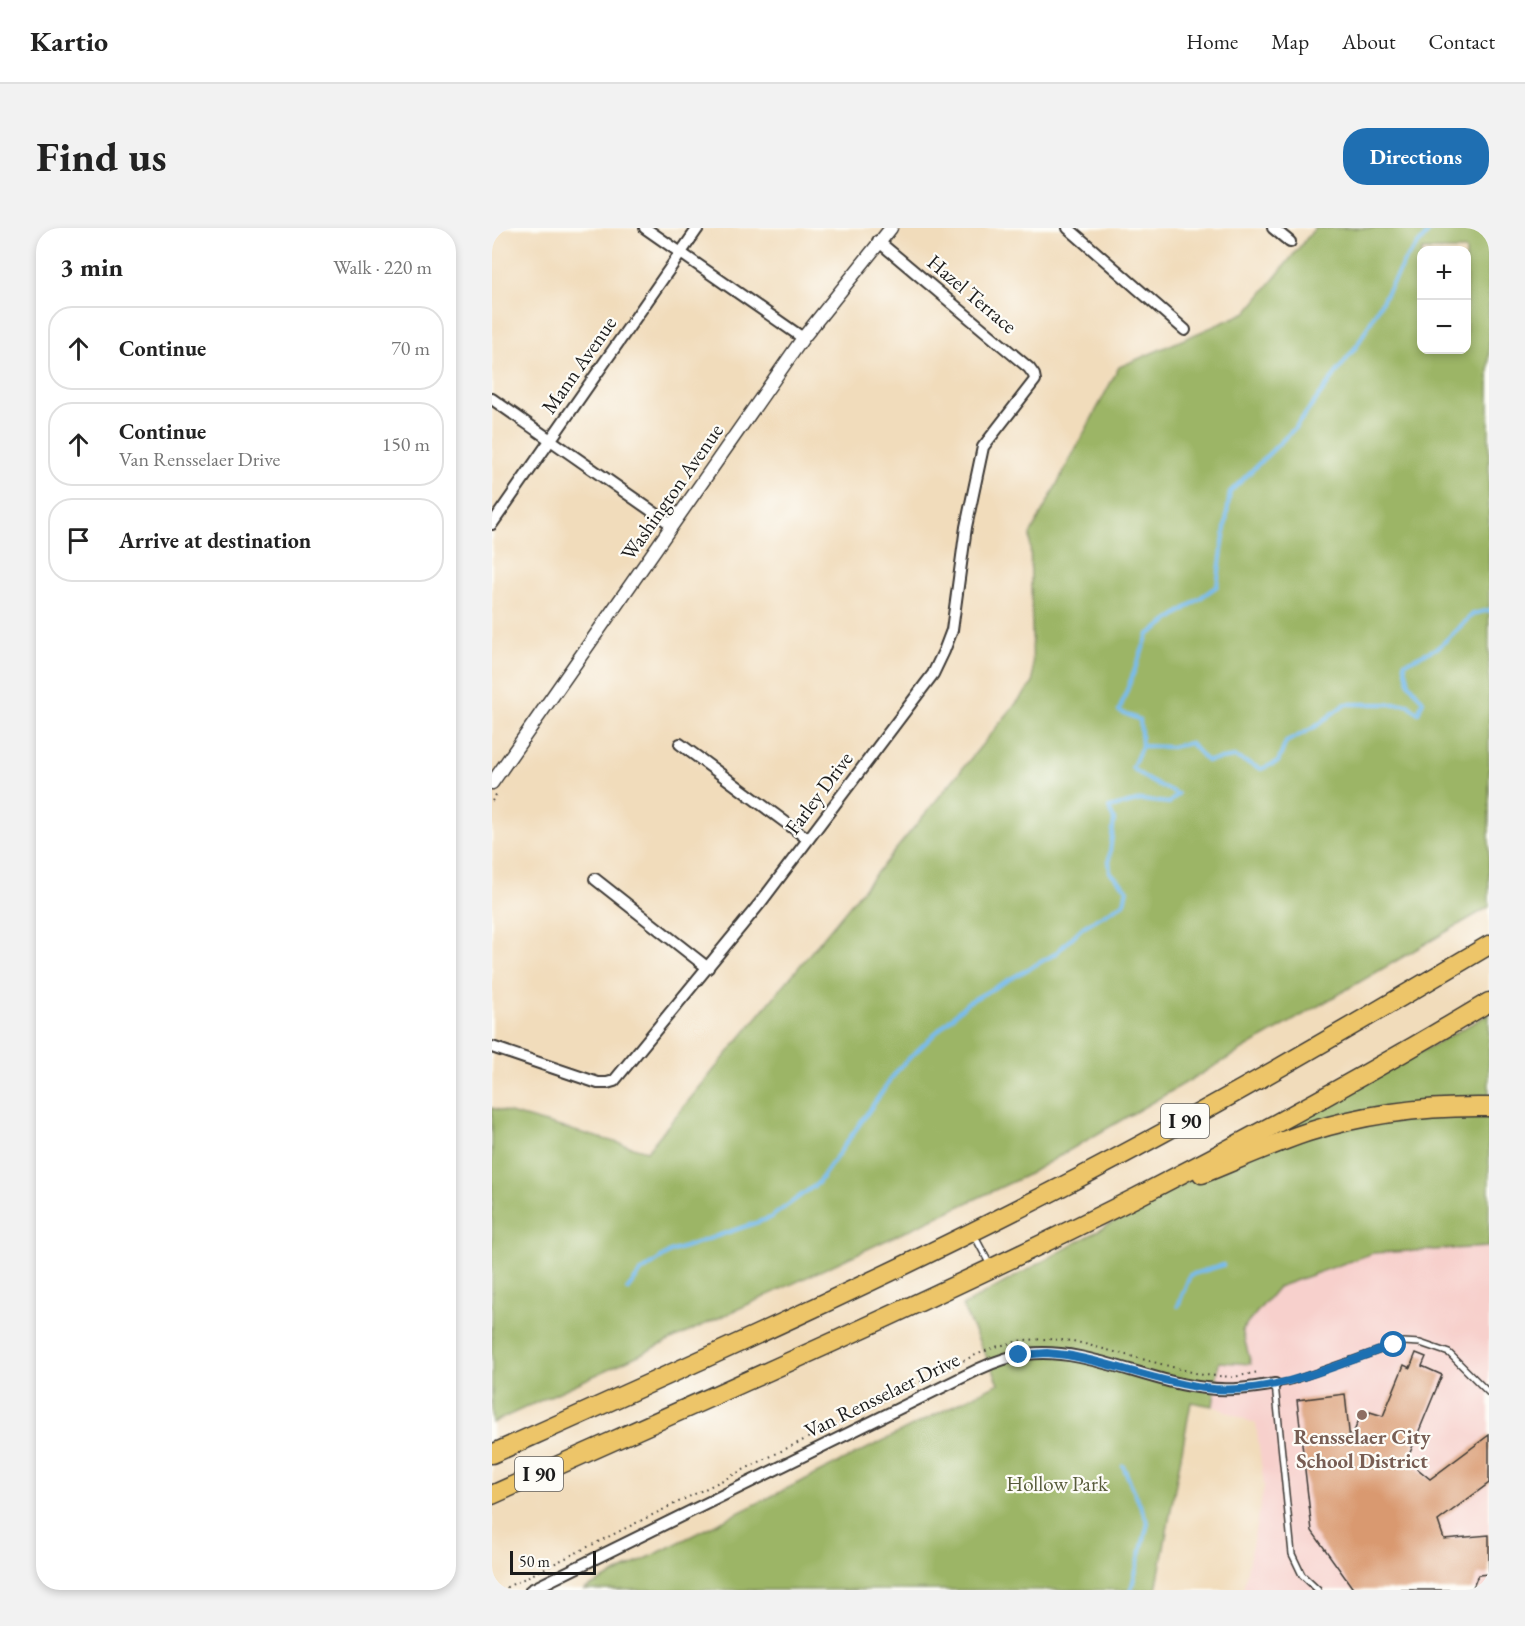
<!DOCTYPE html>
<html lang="en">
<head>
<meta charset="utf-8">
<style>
  :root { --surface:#fff; --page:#f2f2f2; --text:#222; --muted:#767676; --line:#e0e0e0; --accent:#1f6fb2 }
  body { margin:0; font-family:"EB Garamond",serif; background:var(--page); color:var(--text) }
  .controls { position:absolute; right:18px; top:18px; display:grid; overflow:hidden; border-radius:12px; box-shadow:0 3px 9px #0003 }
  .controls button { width:54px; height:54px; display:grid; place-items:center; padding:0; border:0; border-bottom:2px solid var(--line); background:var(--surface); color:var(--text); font:30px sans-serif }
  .scale { position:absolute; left:18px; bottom:15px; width:86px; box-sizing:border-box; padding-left:6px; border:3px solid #1c1c1c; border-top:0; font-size:16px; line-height:21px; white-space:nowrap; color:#1c1c1c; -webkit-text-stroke:4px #fdfcf7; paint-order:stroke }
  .stop { position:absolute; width:18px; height:18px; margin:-14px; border:4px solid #1f6fb2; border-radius:50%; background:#fff }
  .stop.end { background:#1f6fb2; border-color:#fff; box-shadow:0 2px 6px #0008 }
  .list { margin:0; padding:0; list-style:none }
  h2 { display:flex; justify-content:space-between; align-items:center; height:78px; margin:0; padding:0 24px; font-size:26px }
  h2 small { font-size:20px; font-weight:400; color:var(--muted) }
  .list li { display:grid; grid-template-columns:39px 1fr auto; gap:18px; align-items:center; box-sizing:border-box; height:84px; margin:0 12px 12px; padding:0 12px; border:2px solid var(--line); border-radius:24px }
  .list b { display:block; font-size:22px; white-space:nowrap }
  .list p { margin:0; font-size:20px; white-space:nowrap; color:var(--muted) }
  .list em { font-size:20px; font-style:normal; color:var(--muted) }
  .icon { flex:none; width:33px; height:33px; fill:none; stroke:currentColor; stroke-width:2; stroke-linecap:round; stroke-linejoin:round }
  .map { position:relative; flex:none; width:997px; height:1362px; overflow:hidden; border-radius:24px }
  header { display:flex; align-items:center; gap:36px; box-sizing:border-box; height:84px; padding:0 30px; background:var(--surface); border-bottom:2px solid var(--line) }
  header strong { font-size:28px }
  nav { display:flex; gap:33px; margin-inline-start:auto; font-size:21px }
  .intro { display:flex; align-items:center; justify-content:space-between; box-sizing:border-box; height:144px; padding:0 36px }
  h1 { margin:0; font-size:42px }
  .button { padding:15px 27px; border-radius:24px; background:var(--accent); color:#fff; font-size:21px; font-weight:700 }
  main { display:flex; gap:36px; padding:0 36px }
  aside { flex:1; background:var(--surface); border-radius:24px; box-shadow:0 3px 9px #0003 }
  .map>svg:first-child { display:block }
  .built { fill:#f7d0cc }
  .forest { fill:#9cb566; stroke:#5c6841; stroke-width:1.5; fill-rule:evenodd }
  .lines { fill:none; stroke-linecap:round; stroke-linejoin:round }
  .stream { stroke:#77bcee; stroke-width:4 }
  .building { fill:#d9996f }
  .service-casing { stroke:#3c3934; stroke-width:8 }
  .minor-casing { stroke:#3c3934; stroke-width:14 }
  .tertiary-casing { stroke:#3c3934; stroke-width:15 }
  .motorway-casing { stroke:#3c3934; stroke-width:21 }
  .path { stroke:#3c3934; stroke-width:2; stroke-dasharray:1.5 4.5; stroke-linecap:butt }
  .service { stroke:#fff; stroke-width:5 }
  .minor { stroke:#fff; stroke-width:10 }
  .tertiary { stroke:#fff; stroke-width:12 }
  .motorway { stroke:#edc569; stroke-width:18 }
  .route { stroke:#1f6fb2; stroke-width:8 }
  .education-dot { fill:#8d6e63; stroke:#fdfcf7; stroke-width:2 }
  .labels { text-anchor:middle; stroke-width:4.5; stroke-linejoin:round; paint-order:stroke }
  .shield { fill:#fdfcf7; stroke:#605f5e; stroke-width:1.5 }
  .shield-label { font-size:20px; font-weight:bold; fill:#1c1c1c }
  .street-label { font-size:21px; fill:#1c1c1c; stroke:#fdfcf7 }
  .education-label { font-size:21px; font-weight:bold; fill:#785e54; stroke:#fdfcf7 }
  .park-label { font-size:21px; fill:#585c3b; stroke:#fdfcf7 }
</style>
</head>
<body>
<header>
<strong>Kartio</strong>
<nav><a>Home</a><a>Map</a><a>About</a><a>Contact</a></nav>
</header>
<div class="intro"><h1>Find us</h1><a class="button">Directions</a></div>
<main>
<aside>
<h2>3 min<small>Walk · 220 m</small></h2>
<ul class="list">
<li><svg class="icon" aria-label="ahead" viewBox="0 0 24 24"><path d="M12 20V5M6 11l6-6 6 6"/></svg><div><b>Continue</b></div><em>70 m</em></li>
<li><svg class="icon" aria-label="ahead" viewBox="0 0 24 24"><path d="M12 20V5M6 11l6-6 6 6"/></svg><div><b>Continue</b><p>Van Rensselaer Drive</p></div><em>150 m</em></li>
<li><svg class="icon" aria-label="arrive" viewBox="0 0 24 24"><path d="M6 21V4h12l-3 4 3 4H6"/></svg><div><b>Arrive at destination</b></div></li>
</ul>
</aside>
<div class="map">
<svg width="997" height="1362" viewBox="0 0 997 1362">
  <rect width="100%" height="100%" fill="#fdfcf7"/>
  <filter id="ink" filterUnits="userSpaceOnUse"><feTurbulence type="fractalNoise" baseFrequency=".0167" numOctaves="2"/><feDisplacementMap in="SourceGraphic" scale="12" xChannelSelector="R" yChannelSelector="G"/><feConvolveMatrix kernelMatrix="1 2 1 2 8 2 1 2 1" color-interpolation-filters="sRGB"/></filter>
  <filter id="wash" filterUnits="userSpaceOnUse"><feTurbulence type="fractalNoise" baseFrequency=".008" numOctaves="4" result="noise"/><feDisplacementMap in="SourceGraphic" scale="24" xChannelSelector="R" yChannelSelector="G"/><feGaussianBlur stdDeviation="1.35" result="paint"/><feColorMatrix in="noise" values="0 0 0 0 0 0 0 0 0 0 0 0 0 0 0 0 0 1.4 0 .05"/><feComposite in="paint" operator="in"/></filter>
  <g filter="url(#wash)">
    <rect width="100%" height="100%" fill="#f1dcbb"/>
    <path class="built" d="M997,1019V1362H751L772,1259L764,1196L721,1178L727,1134L759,1136L750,1102L786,1059L881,1025Z"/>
    <g class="forest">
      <path d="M823,0H997V679L533,948L0,1195V880L155,923L541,455L538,307L627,139L755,84ZM930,22H974V122H930Z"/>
      <path d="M997,786V1019L881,1025L786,1059L750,1102L759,1136L727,1134L721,1178L699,1174L664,1362H91L507,1155L470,1078Z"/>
    </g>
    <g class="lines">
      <g class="stream">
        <path d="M650,518L648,492L627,483L656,407L725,358L738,264L803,200L866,116L913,32L940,0"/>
        <path d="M135,1062L149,1044L178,1024L278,990L326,955L407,840L475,775L563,726L591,699L632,675L635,661L618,644L617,632L622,592L617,580L649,572L677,575L686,566L658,553L640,540L650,518L680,519L698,515L715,533L743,529L769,541L786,534L794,514L823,499L853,476H916L926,485L931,473L917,455L912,435L947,419L981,386L997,382"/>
        <path d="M686,1078L698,1047L731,1037"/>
        <path d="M631,1238L656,1295L639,1362"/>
      </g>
    </g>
    <g id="blocks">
      <path class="building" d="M924,1125L934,1129L930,1138L950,1147L915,1232L938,1251L997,1207V1255L946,1293L952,1311L997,1307V1346L986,1347L980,1362H862L820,1303L805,1172L853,1166L858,1213L869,1187L876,1189L878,1184L891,1188L912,1137L918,1140Z"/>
    </g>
  </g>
  <g filter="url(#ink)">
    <use href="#blocks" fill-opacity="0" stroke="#3c3934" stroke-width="1.5"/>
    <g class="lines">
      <defs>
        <g id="service">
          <path d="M481,1005L498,1037"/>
          <path d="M826,1362L810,1347L800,1326L783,1156L797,1154L911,1114L928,1115L957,1125L997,1165"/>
        </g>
        <g id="minor">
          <path d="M153,0L311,110"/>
          <path d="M576,0L693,102"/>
          <path d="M781,0L798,14"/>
          <path d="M0,171L180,297"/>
          <path d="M0,296L206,0"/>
          <path d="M188,516L316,611"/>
          <path d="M103,651L216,740"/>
          <path d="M0,819L106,855H115L122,853L269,674L441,446L452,423L460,402L474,299L491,219L543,152L542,147L537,140L386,13"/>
          <path d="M39,1362L487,1141C502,1134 517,1128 535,1126C594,1119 655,1154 714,1160C738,1163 760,1160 783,1156"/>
        </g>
        <path id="tertiary" d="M0,555L311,110L399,0"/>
        <g id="motorway">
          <path d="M710,946C745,932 780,916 816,904C875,885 936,878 997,879"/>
          <path d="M0,1226C192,1140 384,1055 571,958C716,883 857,800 997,717"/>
          <path d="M0,1267C216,1170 433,1076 645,969C764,908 882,843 997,774"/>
        </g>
      </defs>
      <use href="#service" class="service-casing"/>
      <use href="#minor" class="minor-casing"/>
      <use href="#tertiary" class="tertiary-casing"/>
      <use href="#motorway" class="motorway-casing"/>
      <g class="path">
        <path d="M0,573L5,565"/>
        <path d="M9,1362L479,1129L503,1119L531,1112L556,1111L581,1113L711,1147L742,1149L766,1144"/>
      </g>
      <use href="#service" class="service"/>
      <use href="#minor" class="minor"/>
      <use href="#tertiary" class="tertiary"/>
      <use href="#motorway" class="motorway"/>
    </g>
  </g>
  <g class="lines" filter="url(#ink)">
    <path class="route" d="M527,1127L555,1125L574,1127C621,1135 665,1154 712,1160C778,1169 841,1138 902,1117"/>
  </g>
  <circle class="education-dot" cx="870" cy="1187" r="6"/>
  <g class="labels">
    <g class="shield">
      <rect x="669" y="876" width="48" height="34" rx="4.5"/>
      <rect x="23" y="1229" width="48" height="34" rx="4.5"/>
    </g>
    <g class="shield-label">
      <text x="693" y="900">I 90</text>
      <text x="47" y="1253">I 90</text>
    </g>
    <g class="street-label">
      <text transform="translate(480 66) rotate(40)" y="7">Hazel Terrace</text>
      <text transform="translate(87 137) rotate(-55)" y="7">Mann Avenue</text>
      <text transform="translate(180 264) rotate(-55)" y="7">Washington Avenue</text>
      <text transform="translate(327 565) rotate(-53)" y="7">Farley Drive</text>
      <text transform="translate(390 1167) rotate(-26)" y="7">Van Rensselaer Drive</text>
    </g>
    <g class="education-label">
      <text x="870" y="1216">Rensselaer City<tspan x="870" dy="24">School District</tspan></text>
    </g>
    <g class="park-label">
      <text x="565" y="1263">Hollow Park</text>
    </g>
  </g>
</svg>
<div class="controls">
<button>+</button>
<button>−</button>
</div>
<div class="scale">50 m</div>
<div class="stop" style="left:902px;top:1117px"></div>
<div class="stop end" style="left:527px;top:1127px"></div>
</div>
</main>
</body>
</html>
